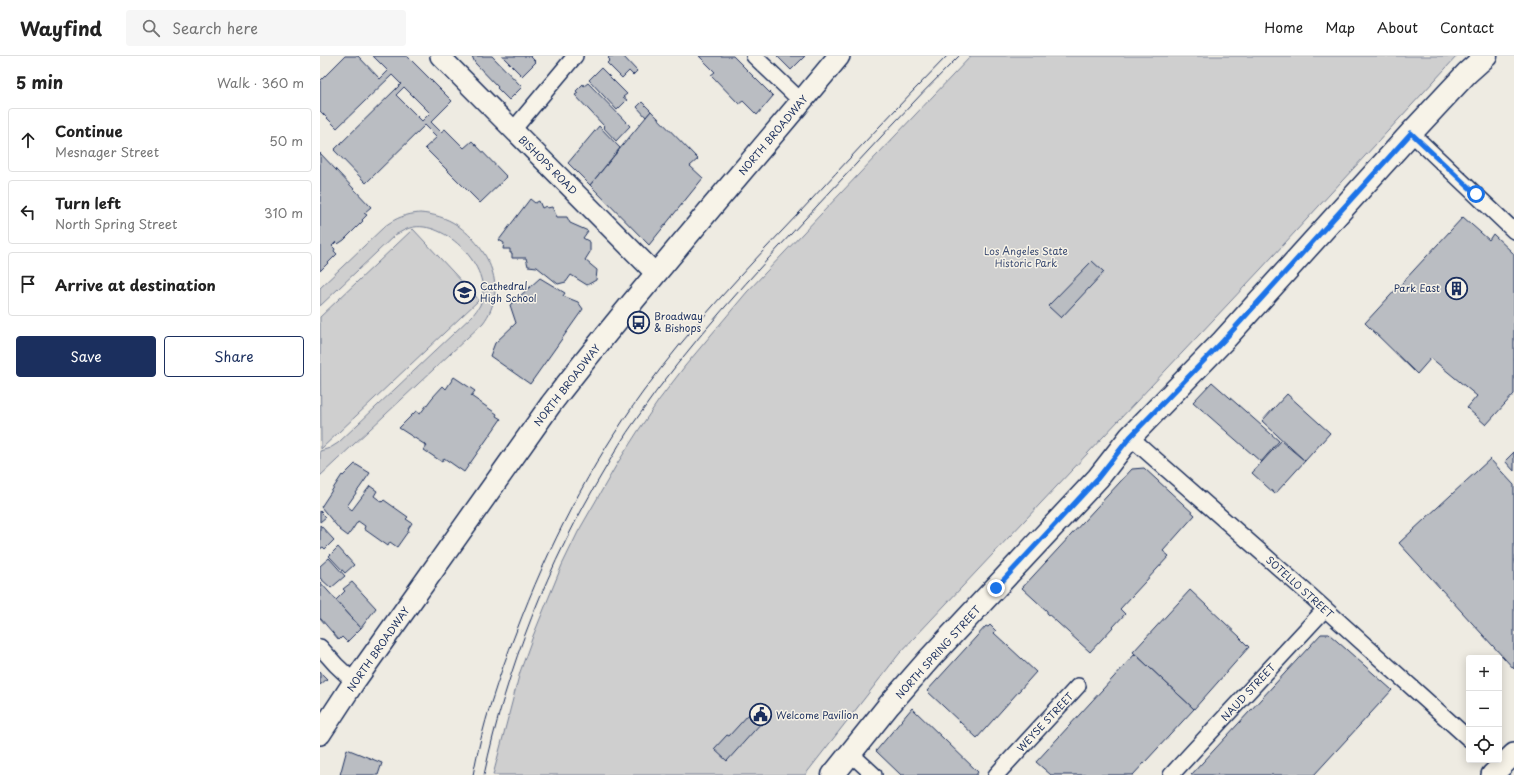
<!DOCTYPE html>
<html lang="en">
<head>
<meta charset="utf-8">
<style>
  :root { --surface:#fff; --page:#f6f6f6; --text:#222; --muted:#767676; --line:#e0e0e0; --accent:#1b2f5e }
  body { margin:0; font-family:"Playpen Sans",sans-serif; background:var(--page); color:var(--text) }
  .controls { position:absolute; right:12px; bottom:12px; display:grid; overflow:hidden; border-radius:4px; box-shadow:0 2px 10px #0003 }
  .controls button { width:36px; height:36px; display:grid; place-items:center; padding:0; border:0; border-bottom:1px solid var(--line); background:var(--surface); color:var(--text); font:20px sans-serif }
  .stop { position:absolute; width:12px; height:12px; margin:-9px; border:3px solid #1a73e8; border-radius:50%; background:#fff }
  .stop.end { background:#1a73e8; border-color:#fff; box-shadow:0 1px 4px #0008 }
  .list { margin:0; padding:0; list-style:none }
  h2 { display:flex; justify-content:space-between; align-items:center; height:52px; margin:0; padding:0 16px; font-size:17px }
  h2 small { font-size:13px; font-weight:400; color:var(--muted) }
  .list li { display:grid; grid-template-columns:26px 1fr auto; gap:12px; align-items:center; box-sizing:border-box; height:64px; margin:0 8px 8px; padding:0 8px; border:1px solid var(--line); border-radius:4px }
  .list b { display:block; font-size:15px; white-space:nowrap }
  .list p { margin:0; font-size:13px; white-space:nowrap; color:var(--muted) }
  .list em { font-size:13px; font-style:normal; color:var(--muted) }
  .actions { display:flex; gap:8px; padding:12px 16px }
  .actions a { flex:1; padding:9px 0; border:1px solid var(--accent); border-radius:4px; text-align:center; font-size:14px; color:var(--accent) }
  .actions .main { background:var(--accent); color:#fff }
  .icon { flex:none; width:22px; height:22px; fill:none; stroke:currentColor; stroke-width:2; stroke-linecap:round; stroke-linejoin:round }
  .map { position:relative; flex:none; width:1194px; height:719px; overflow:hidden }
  header { display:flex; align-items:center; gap:24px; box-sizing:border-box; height:56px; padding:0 20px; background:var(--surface); border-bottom:1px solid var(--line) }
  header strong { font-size:19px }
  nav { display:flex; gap:22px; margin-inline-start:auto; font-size:14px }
  .search { width:280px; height:36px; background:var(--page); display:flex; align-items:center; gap:10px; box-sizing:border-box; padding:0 14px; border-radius:4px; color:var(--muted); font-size:15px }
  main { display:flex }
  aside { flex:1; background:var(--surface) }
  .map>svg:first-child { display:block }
  .green { fill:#cfcfcf; stroke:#757f96 }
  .building { fill:#babdc2; stroke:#1b2f5e; fill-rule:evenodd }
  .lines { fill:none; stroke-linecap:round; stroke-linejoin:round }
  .minor-casing { stroke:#1b2f5e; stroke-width:18 }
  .tertiary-casing { stroke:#1b2f5e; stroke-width:22 }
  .secondary-casing { stroke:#1b2f5e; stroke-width:24 }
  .primary-casing { stroke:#1b2f5e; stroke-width:25 }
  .minor { stroke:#f7f3e8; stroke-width:15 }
  .tertiary { stroke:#f7f3e8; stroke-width:19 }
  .secondary { stroke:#f7f3e8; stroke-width:21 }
  .primary { stroke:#f7f3e8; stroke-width:22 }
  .tram { stroke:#1b2f5e; stroke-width:1 }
  .route { stroke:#1a73e8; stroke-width:5 }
  .labels { text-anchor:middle; stroke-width:3; stroke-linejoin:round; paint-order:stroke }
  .street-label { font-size:10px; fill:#1b2f5e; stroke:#f7f3e8 }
  .park-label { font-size:10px; fill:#3f4f75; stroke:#f7f3e8 }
  .poi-label { font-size:10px; fill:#1b2f5e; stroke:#f7f3e8; text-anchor:start }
</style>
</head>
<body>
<header>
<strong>Wayfind</strong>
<div class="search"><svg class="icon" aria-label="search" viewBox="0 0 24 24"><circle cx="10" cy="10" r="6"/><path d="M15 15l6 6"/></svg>Search here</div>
<nav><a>Home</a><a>Map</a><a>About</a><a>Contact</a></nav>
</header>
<main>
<aside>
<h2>5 min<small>Walk · 360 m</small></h2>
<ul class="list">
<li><svg class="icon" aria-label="ahead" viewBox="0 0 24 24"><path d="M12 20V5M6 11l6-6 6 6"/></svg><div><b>Continue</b><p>Mesnager Street</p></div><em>50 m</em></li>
<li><svg class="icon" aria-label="left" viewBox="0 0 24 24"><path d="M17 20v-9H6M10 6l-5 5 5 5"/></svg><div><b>Turn left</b><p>North Spring Street</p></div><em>310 m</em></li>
<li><svg class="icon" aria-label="arrive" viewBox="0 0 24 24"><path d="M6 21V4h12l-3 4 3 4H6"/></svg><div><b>Arrive at destination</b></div></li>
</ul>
<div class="actions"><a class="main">Save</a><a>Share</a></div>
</aside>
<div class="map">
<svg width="1194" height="719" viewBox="0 0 1194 719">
  <rect width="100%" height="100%" fill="#eeebe2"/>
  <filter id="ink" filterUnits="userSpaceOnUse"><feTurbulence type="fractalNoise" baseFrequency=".025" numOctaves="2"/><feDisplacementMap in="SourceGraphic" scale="8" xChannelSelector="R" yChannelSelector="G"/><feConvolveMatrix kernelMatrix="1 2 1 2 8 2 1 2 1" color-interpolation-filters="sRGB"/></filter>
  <g filter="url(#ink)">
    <g class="green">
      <path d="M651,0H1137L941,213L579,598L485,719H173L200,616L213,580L242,509L258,476L297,408L318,375L339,344L365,310L427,236Z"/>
      <path d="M100,157C113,158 127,162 137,169C169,192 189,233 163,267L0,420V395L10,392L18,387L153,259C155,256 158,253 160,249C175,216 129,166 94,171C87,172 81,176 75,179L0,250V232L65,170C76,162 86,158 100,157Z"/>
      <path d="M93,173L159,244L1,393L0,261Z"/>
    </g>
    <g class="building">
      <path d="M25,0H38L60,23L68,15L53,0H87L132,45L111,66L121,76L125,73L144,92L152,85L187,121L160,147L105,92L117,81L105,69L46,127L14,94L81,28L72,19L17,72L0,55V25ZM84,31L110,57L102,65L76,39Z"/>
      <path d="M152,0H172L202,31L189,44L177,32L178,31L155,7Z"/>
      <path d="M182,0H210L216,6L202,20Z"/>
      <path d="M290,0H303L317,15L313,19L309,15L302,22L287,7L290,4L288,2Z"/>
      <path d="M379,0H413L453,40L437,59L423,45L419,48L391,19L395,16Z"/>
      <path d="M457,0H485L471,14Z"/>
      <path d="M281,12L307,38L303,41L307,44L297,54L269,24Z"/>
      <path d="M268,27L310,70L296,85L283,71L284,70L255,39L258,37L256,35L263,28L264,30Z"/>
      <path d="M322,46L331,55L326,61L317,51Z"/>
      <path d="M331,55L378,103L370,110L383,122L329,189L270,129Z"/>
      <path d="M279,70L300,92L270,129L248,107Z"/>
      <path d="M0,97L51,151L44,157L47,159L42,164L43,165L24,184L18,188L16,186L12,190L15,193L14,195L17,198L0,215Z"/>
      <path d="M210,143L215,147L219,145L222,152L226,150L227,152L232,151L237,161H247L250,167L268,175L263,182L270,186V196L265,204L277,214L276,224L267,229L251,219L246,226L238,228L217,211L208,210L206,202H192V197H190V193H183L184,187L179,184Z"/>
      <path d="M1143,161L1169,184L1173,178L1194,198V338L1166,369L1147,352L1157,340L1111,302L1097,318L1045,267Z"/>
      <path d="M772,205L784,216L741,262L728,250Z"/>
      <path d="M220,222L245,237L243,240L258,246L263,253L210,328L170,300L175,287L196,267L190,249Z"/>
      <path d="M134,321L155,335L151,340L177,358L176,360L181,363L144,416L124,402L122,406L104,394L107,390L79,372L96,355L100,358L112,342L123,330L126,333Z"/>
      <path d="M892,326L959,385L941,406L873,346Z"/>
      <path d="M967,338L1010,377L985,405L942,365Z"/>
      <path d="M961,385L985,405L955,438L932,417Z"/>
      <path d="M1194,396V415L1185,405Z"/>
      <path d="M1170,403L1194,429V613L1079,487Z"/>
      <path d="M35,408L50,417L27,450L32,454L50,430L57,435L54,440L62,446L64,444L88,461L86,463L92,467L88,473L89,474L77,491L70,486L68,490L44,473L45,470L38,465L28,480L20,474L1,451L22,419L23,420Z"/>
      <path d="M824,412L875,459L843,495L849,500L800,553L805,558L770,596L727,557V555L702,532L812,413Z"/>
      <path d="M0,455L6,461L0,466Z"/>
      <path d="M0,469L14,484L5,493L3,491L0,493Z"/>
      <path d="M18,491L34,509L25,517L9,500Z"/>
      <path d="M9,502L25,520L11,532L0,522V510Z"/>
      <path d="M0,526L41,572L27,586L22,581L19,584L0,562Z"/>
      <path d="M32,526L56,552L41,572L16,544L25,535L23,533Z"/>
      <path d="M870,534L920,581H919L929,591L874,653L813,596Z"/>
      <path d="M670,569L676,575L674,577L716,616L657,682L607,635L666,570L668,571Z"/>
      <path d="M1001,578H1009L1072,634L994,719H871Z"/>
      <path d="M815,598L874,653L813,719H731L716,706Z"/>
      <path d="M0,616L7,623L0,629Z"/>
      <path d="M439,647L451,656L407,705L394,693L407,679L409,680Z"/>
      <path d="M592,652L658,716L656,719H581L556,695Z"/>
      <path d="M27,693L62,707L58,719H20Z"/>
    </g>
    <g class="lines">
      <defs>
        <g id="minor">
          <path d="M434,0L481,45"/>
          <path d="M193,74L255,0"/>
          <path d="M1091,77L1194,175"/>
          <path d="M810,381L993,542L1149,683"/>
          <path d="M0,591L16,609L34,626"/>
          <path d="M530,697L554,719"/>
          <path d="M676,719L758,630"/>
          <path d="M851,719L1005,553"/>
        </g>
        <path id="tertiary" d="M120,0L336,218"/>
        <g id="secondary">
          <path d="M0,678L34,626L231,348C323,229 423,116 519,0"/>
          <path d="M1172,719L1194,698"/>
        </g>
        <path id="primary" d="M513,719L569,649L610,602L778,422L810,381L903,285L1091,77L1147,17L1166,0"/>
      </defs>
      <use href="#minor" class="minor-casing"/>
      <use href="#tertiary" class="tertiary-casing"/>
      <use href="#secondary" class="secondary-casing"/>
      <use href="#primary" class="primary-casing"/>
      <use href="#minor" class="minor"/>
      <use href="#tertiary" class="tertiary"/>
      <use href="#secondary" class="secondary"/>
      <use href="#primary" class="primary"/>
      <g class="tram">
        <path d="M153,719C162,670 178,622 196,576C228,491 270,409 323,336C370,272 425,214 479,157C528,104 577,51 627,0"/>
        <path d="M164,719C187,611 228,508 285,413C294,397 304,380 315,365C369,287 433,219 497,150C544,100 590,48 639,0"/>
      </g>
    </g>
  </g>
  <g class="lines" filter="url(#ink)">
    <path class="route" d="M676,532L778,422L810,381L903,285L1091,77L1156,138"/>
  </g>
  <defs>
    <symbol id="building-ring" viewBox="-11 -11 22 22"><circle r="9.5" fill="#f7f3e8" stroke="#1b2f5e" stroke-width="1.5"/><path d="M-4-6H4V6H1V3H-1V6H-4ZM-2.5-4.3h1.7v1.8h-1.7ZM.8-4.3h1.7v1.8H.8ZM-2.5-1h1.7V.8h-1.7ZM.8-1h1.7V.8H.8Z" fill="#1b2f5e"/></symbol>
    <symbol id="school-ring" viewBox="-11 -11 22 22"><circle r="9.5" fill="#f7f3e8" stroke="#1b2f5e" stroke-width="1.5"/><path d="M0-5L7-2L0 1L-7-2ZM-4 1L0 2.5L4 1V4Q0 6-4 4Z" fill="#1b2f5e"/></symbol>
    <symbol id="bus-ring" viewBox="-11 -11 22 22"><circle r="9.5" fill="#f7f3e8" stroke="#1b2f5e" stroke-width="1.5"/><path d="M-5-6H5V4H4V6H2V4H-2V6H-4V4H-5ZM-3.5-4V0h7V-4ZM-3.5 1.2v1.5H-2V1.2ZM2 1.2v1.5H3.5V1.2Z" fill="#1b2f5e"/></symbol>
    <symbol id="civic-ring" viewBox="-11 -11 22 22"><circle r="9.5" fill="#f7f3e8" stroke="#1b2f5e" stroke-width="1.5"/><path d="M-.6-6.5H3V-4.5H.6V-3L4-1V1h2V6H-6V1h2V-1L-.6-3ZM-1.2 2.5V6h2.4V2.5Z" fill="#1b2f5e"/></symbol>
  </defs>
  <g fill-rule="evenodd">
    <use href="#building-ring" x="1124" y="220" width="25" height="25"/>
    <use href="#school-ring" x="132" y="224" width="25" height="25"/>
    <use href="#bus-ring" x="306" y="254" width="25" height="25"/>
    <use href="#civic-ring" x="428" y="646" width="25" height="25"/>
  </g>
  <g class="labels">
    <g class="street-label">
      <text transform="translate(453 79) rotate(-50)" y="4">NORTH BROADWAY</text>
      <text transform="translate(228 109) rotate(45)" y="4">BISHOPS ROAD</text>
      <text transform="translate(247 329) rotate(-52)" y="4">NORTH BROADWAY</text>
      <text transform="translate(980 531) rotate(42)" y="4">SOTELLO STREET</text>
      <text transform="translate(58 593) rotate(-55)" y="4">NORTH BROADWAY</text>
      <text transform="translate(618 596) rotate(-48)" y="4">NORTH SPRING STREET</text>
      <text transform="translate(928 636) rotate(-47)" y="4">NAUD STREET</text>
      <text transform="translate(725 666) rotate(-47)" y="4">WEYSE STREET</text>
    </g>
    <g class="park-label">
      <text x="706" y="199">Los Angeles State<tspan x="706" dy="12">Historic Park</tspan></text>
    </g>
    <g class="poi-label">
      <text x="160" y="234">Cathedral<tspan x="160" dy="12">High School</tspan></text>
      <text x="1120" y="236" text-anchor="end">Park East</text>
      <text x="334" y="264">Broadway<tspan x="334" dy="12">&amp; Bishops</tspan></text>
      <text x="456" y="663">Welcome Pavilion</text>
    </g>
  </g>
</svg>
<div class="controls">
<button>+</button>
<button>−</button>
<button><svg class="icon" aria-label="locate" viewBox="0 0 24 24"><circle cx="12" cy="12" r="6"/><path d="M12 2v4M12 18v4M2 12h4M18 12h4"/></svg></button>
</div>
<div class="stop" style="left:1156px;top:138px"></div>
<div class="stop end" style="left:676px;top:532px"></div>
</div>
</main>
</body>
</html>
